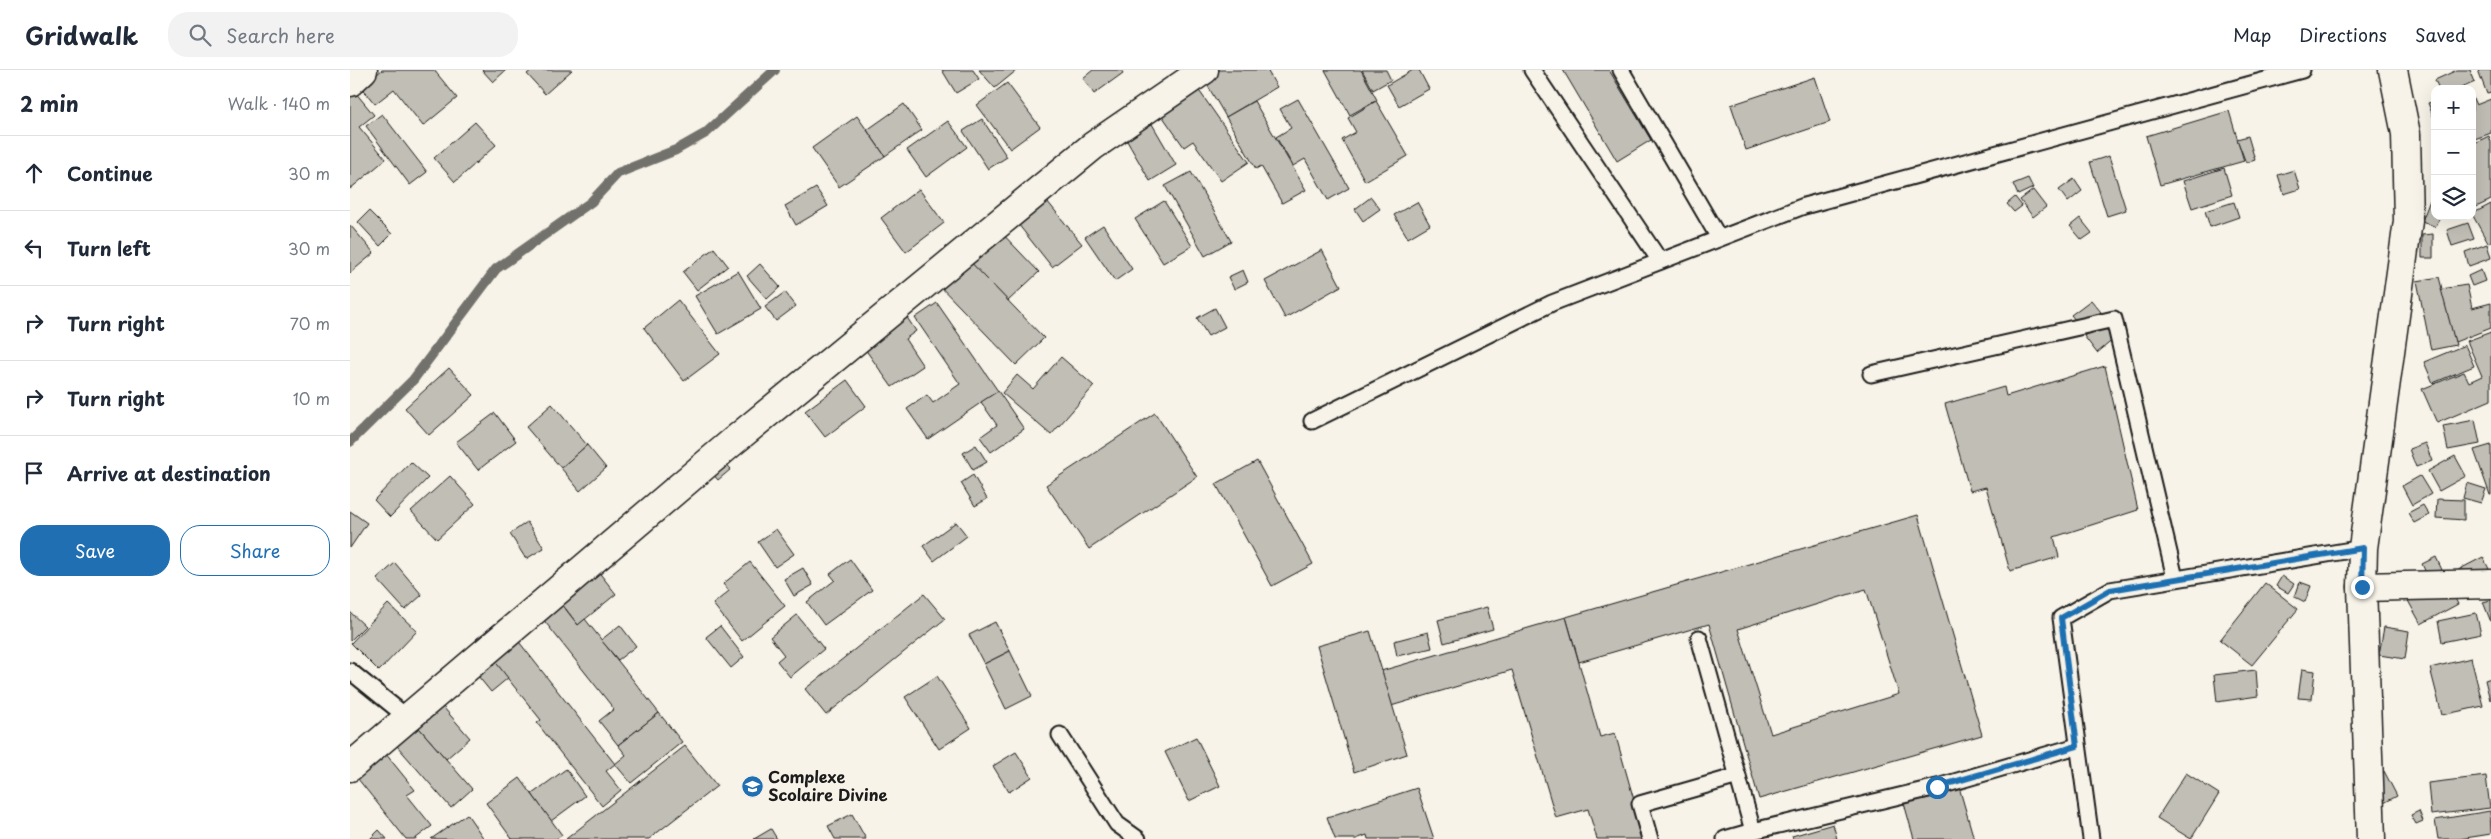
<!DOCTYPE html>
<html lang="en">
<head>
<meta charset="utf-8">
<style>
  :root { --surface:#fff; --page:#f2f2f3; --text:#1f2937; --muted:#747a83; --line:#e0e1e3; --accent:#1f6fb2 }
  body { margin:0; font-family:"Playpen Sans",sans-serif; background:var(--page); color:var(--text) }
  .controls { position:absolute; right:15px; top:15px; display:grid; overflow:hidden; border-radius:10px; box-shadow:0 5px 20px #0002 }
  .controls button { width:45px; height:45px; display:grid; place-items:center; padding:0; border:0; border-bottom:1px solid var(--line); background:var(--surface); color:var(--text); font:25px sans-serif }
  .stop { position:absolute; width:15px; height:15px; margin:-11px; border:4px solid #1f6fb2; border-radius:50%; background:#fff }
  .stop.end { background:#1f6fb2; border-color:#fff; box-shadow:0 1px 5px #0008 }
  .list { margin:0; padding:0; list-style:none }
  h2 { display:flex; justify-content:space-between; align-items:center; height:65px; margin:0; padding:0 20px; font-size:21px }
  h2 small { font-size:16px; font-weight:400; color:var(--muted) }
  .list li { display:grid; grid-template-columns:32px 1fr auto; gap:15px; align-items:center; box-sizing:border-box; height:75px; padding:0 20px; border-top:1px solid var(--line) }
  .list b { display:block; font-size:19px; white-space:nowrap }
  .list em { font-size:16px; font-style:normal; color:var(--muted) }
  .actions { display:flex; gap:10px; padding:15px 20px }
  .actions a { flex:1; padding:11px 0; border:1px solid var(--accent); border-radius:20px; text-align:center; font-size:18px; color:var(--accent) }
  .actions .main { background:var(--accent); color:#fff }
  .icon { flex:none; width:28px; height:28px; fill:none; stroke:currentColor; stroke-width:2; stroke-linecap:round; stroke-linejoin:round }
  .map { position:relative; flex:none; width:2141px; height:769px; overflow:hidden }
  header { display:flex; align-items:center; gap:30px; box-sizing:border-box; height:70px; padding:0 25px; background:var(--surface); border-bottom:1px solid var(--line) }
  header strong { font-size:24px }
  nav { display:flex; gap:28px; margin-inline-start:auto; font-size:18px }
  .search { width:350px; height:45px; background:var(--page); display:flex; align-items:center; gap:12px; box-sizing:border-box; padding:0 18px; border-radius:20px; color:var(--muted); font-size:19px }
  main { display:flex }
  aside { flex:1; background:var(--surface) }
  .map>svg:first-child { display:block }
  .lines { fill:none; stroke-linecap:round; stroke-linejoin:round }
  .stream { stroke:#72716c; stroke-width:10 }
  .building { fill:#c0beb5; stroke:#1c1c1c; fill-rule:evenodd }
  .service-casing { stroke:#1c1c1c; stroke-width:19 }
  .minor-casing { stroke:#1c1c1c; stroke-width:31 }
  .tertiary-casing { stroke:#1c1c1c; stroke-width:31 }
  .service { stroke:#f7f3e8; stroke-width:15 }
  .minor { stroke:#f7f3e8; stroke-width:28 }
  .tertiary { stroke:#f7f3e8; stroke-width:28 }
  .route { stroke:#1f6fb2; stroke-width:6 }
  .labels { text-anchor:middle; stroke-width:4.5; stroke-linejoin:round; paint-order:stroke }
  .poi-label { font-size:16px; font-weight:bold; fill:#1c1c1c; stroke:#f7f3e8; text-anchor:start }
</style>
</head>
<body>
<header>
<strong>Gridwalk</strong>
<div class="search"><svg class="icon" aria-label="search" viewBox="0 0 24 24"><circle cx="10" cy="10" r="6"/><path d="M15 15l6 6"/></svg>Search here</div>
<nav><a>Map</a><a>Directions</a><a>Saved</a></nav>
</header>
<main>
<aside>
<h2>2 min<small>Walk · 140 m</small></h2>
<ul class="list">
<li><svg class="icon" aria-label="ahead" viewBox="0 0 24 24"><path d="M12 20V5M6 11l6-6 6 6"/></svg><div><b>Continue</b></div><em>30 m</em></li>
<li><svg class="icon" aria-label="left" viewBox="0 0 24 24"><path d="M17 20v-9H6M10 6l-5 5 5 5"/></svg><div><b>Turn left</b></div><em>30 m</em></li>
<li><svg class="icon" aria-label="right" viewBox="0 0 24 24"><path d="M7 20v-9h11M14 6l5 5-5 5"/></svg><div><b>Turn right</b></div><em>70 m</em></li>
<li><svg class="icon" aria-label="right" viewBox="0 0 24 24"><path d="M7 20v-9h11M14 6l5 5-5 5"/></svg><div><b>Turn right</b></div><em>10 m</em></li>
<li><svg class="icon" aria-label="arrive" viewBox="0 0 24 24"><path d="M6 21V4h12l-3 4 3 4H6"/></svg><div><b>Arrive at destination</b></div></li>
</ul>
<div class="actions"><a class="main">Save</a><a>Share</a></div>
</aside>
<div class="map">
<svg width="2141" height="769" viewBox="0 0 2141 769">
  <rect width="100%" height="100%" fill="#f7f3e8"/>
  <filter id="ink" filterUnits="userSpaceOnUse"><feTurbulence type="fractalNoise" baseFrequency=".02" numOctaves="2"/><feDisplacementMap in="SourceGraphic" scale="10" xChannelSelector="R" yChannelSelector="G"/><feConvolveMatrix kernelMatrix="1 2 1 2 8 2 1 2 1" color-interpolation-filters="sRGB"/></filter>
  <g filter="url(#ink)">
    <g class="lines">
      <path class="stream" d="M0,372L63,310L146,199L241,132L268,103L326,80L356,63L425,0"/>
    </g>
    <g class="building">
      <path d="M32,0H84L107,28L73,56L44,19L25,34L11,17Z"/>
      <path d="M132,0H156L143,12Z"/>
      <path d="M182,0H222L195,24L177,4Z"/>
      <path d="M592,0H623L629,9L606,23Z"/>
      <path d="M629,0H667L645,18Z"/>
      <path d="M743,0H771L773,3L744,24L733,8Z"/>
      <path d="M862,0H917L927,17L876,47L852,6Z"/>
      <path d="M975,0H1011L1027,30L1000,45Z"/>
      <path d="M1012,0H1036L1041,10L1023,20Z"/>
      <path d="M1063,0H1069L1079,19L1049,36L1037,15Z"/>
      <path d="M1213,0H1259L1301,70L1267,91Z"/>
      <path d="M2107,0H2120L2125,12L2109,19H2089L2085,10Z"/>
      <path d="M2128,0H2141V23L2137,24Z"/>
      <path d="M1465,7L1480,52L1396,80L1381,35Z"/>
      <path d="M843,12L899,92L871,111L843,71L834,77L806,37Z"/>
      <path d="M657,13L690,57L660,79L627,35Z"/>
      <path d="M5,22L24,45L9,57L36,89L0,119V27Z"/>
      <path d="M2122,26L2126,35L2141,29V63L2122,70Z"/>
      <path d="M948,29L999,118L978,130L955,89L943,96L926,67L941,58L930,39Z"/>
      <path d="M904,31L956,120L932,133L911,96L906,99L876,47Z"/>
      <path d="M1026,31L1058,86L1015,111L992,70L1006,62L998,48Z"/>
      <path d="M2085,31V51L2078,33Z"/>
      <path d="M554,34L572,60L535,86L517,60Z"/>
      <path d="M1879,41L1894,91L1810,115L1796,66Z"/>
      <path d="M795,42L826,95L800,111L769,57Z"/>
      <path d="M32,44L77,102L60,115L16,56Z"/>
      <path d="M507,46L535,86L489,117L462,78Z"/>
      <path d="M632,49L657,87L638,99L613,61Z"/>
      <path d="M598,51L617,77L576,107L557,80Z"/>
      <path d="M125,52L146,75L105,112L84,88Z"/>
      <path d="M1898,66L1905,90L1896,93L1887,69Z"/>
      <path d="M2139,66L2141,72V130L2122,139V74Z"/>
      <path d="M1759,86L1776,140L1757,146L1740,92Z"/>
      <path d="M1874,98L1882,125L1842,138L1833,111Z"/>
      <path d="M1944,100L1950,119L1934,124L1928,105Z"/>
      <path d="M841,102L881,171L855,186L815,116Z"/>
      <path d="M1678,108L1683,118L1668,125L1663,114Z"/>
      <path d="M1724,109L1732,121L1718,132L1709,120Z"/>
      <path d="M466,118L478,136L446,155L435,136Z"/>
      <path d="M569,119L594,153L556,182L531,148Z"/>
      <path d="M1683,120L1696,137L1683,147L1670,130Z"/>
      <path d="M1021,127L1030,139L1013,151L1005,139Z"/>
      <path d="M1665,127L1672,136L1664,142L1657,134Z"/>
      <path d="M2080,130L2085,132V146H2090L2086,157L2072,151Z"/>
      <path d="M697,131L732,174L702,197L668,154Z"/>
      <path d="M814,131L842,176L813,193L785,149Z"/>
      <path d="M1067,132L1080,155L1058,168L1044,145Z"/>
      <path d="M1884,132L1889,147L1860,157L1855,141Z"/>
      <path d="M2141,134V171L2138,173L2122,144Z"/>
      <path d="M19,141L42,164L30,176L8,152Z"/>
      <path d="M1730,148L1742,163L1732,170L1720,156Z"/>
      <path d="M2118,153L2124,169L2102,176L2097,160Z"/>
      <path d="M0,155L24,183L0,203Z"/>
      <path d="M753,155L782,199L765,211L735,167Z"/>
      <path d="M647,158L689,202L658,231L616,188Z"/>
      <path d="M2083,164V188H2072V165Z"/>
      <path d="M2137,174L2141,188L2119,196L2115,182Z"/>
      <path d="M364,178L378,196L347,220L333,202Z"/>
      <path d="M972,180L991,216L935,248L915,211Z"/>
      <path d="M611,182L694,268L666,295L583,209Z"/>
      <path d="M410,194L430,217L417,229L397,206Z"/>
      <path d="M893,200L898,212L884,219L878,207Z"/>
      <path d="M2131,200L2135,211L2122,216L2118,206Z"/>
      <path d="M388,201L411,239L368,264L345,226Z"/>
      <path d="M2089,207L2106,275L2081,280L2067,211Z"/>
      <path d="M2117,215L2122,238L2141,233V258L2105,272L2091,219Z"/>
      <path d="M435,222L446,236L426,251L415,237Z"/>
      <path d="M328,230L370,284L334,311L294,258Z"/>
      <path d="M1741,230L1751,242L1731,257L1721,245Z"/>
      <path d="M587,233L648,321L578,369L557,339L577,325L583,333L610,314L565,248Z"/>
      <path d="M865,238L875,257L858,266L847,248Z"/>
      <path d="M554,243L566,261L555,269L573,296L542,317L510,272Z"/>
      <path d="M1751,253L1764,269L1747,283L1734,266Z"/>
      <path d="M2141,262V330L2087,353L2072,319L2114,302L2119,312L2132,306L2117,271Z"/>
      <path d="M2115,275L2124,296L2083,313L2074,292Z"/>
      <path d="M711,287L744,316L701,365L652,323L667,305L683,319Z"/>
      <path d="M1755,296L1788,440L1704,467L1709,487L1660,501L1636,417L1620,421L1595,334L1654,317L1656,326Z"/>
      <path d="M99,298L124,325L79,365L55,338Z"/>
      <path d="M497,310L516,336L475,367L455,341Z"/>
      <path d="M648,321L674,359L641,382L630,367L647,355L631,332Z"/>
      <path d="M202,334L237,375L211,398L176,357Z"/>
      <path d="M145,343L166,371L128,400L106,372Z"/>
      <path d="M805,343L847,407L739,479L696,415Z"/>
      <path d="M2125,350L2130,374L2098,380L2093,356Z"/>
      <path d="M2075,373L2082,391L2066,397L2059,379Z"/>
      <path d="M237,375L256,398L230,421L211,398Z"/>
      <path d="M626,375L637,392L623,400L613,383Z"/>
      <path d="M2141,375V425H2140L2124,380Z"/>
      <path d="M367,383L381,399L368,410L354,394Z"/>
      <path d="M2105,386L2116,406L2089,421L2078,401Z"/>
      <path d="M907,391L963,494L922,516L866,414Z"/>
      <path d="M61,392L78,408L40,447L24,430Z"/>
      <path d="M623,405L637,429L625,436L611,413Z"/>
      <path d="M100,406L125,434L87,469L61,441Z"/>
      <path d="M2070,406L2081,424L2062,435L2052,416Z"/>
      <path d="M2117,413L2136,419L2131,433L2113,428Z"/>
      <path d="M2087,429L2114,430V450L2086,448Z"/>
      <path d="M2073,435L2079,445L2064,453L2058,443Z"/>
      <path d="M0,441L17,453L0,478Z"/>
      <path d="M1568,445L1632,665L1409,729L1359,554L1229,592L1216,547ZM1516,519L1549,624L1421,664L1388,559Z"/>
      <path d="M177,452L194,478L176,489L160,464Z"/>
      <path d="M606,452L617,466L584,491L573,476Z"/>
      <path d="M426,459L444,484L425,497L408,472Z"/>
      <path d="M2086,487L2092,500L2078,507L2072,494Z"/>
      <path d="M2133,487L2140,501L2114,513L2108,500Z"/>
      <path d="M500,489L522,520L474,555L457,532L485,510L480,504Z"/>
      <path d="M240,491L266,524L228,555L202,521Z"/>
      <path d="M400,492L435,536L392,571L363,534L379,521L373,514Z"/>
      <path d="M45,493L72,525L55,540L27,509Z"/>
      <path d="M453,498L463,515L444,526L434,509Z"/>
      <path d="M1932,506L1944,514L1938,523L1926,516Z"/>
      <path d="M2093,507L2108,534L2071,554L2056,527Z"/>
      <path d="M1950,512L1961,516L1955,532L1945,527Z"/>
      <path d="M1915,513L1948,539L1902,595L1870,570Z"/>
      <path d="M196,514L228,555L235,549L309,643L268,675L249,651L264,639L177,529Z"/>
      <path d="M574,524L595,549L476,645L455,619Z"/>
      <path d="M2141,530V552L2133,532Z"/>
      <path d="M38,534L67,561L29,601L1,573Z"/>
      <path d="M1137,537L1143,559L1094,573L1088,550Z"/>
      <path d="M0,542L15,556L0,571Z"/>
      <path d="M2126,543L2131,564L2092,572L2088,551Z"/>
      <path d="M447,545L474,579L440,607L427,591L434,585L420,567Z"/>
      <path d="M1216,547L1250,667L1265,663L1295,769H1247L1238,739L1206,748L1162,600L1041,636L1031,601Z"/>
      <path d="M151,549L265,694L256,701L271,720L252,736L187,653L191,650L126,569Z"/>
      <path d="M645,552L660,581L634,594L619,565Z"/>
      <path d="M270,555L286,576L268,590L251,570Z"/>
      <path d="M370,556L394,587L381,598L356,567Z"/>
      <path d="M2034,557L2059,561L2055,589L2029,585Z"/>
      <path d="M1020,561L1057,684L1004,702L967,576Z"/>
      <path d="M1078,562L1082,578L1047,586L1044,571Z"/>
      <path d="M137,581L158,608L141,622L119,595Z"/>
      <path d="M660,581L682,626L656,639L634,594Z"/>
      <path d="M2121,588L2133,636L2092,645L2080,598Z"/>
      <path d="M1952,599L1965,601L1962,629L1948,628Z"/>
      <path d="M1906,600L1908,626L1867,632L1864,605Z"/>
      <path d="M587,606L621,658L589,679L555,627Z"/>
      <path d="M2141,608V629L2140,630L2135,610Z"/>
      <path d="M87,630L120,668L96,689L63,651Z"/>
      <path d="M309,643L332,672L281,713L265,694L276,685L268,675Z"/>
      <path d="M63,651L122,719L101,738L41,669Z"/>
      <path d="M846,667L870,716L839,731L815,682Z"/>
      <path d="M27,673L65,720L57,725L82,756L65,769H56L0,699Z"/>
      <path d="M335,676L367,716L299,769H216Z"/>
      <path d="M666,682L682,707L659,722L643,696Z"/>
      <path d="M216,699L235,726L201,751L182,724Z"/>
      <path d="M2034,701L2047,726L2030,735L2017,710Z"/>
      <path d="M1836,703L1869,724L1841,769L1807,748Z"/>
      <path d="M2136,706L2140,738L2081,745L2078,713Z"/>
      <path d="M170,708L212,765L206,769H162L136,733Z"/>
      <path d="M1607,710L1624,769H1564L1552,726Z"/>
      <path d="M1067,718L1084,769H1018L1017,765L1006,769H985L977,747Z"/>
      <path d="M2069,741L2073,751L2066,754L2061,745Z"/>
      <path d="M2140,741L2141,764L2109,769H2088L2085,750Z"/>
      <path d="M117,744L134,769H81Z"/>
      <path d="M502,744L516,769H485L478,756Z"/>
      <path d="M1483,754L1487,769H1443L1442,766Z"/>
      <path d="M421,759L427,769H404Z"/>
      <path d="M29,760L37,769H20Z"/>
    </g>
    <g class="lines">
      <defs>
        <g id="service">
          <path d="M1182,0L1310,191"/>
          <path d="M1271,0L1369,168"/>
          <path d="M1521,304L1764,249L1825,508"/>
          <path d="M962,351L1202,233L1454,136L1952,0"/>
          <path d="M1349,568L1403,761L1587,717L1727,676"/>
          <path d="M0,601L58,648"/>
          <path d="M710,665L767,754L788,769"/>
          <path d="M1300,769L1290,734L1388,706"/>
          <path d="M1375,769L1403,761"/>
          <path d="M1741,769L1711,548L1760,520L2013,478"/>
        </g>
        <g id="minor">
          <path d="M2012,517L2141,514"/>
          <path d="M0,697L380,374L743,76L854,0"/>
        </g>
        <g id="tertiary">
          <path d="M0,12L13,0"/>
          <path d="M2021,769L2012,517L2013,478L2058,151L2056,64L2043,0"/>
        </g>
      </defs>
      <use href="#service" class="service-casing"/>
      <use href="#minor" class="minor-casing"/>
      <use href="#tertiary" class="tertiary-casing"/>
      <use href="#service" class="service"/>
      <use href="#minor" class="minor"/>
      <use href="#tertiary" class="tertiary"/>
    </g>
  </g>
  <g class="lines" filter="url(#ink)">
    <path class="route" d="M1587,717L1727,676L1711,548L1760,520L2013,478L2012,517"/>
  </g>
  <defs>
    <symbol id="school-disc" viewBox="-11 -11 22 22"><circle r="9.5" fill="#1f6fb2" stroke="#f7f3e8"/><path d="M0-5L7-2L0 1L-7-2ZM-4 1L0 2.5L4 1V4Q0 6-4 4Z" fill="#fff"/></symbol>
  </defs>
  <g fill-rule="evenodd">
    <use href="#school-disc" x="390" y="704" width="25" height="25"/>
  </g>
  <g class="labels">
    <g class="poi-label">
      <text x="418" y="713">Complexe<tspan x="418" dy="18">Scolaire Divine</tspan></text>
    </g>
  </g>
</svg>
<div class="controls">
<button>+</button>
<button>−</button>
<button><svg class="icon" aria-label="layers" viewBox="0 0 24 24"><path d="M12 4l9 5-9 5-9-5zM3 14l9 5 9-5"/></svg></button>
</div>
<div class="stop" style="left:1587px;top:717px"></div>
<div class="stop end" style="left:2012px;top:517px"></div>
</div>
</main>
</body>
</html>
